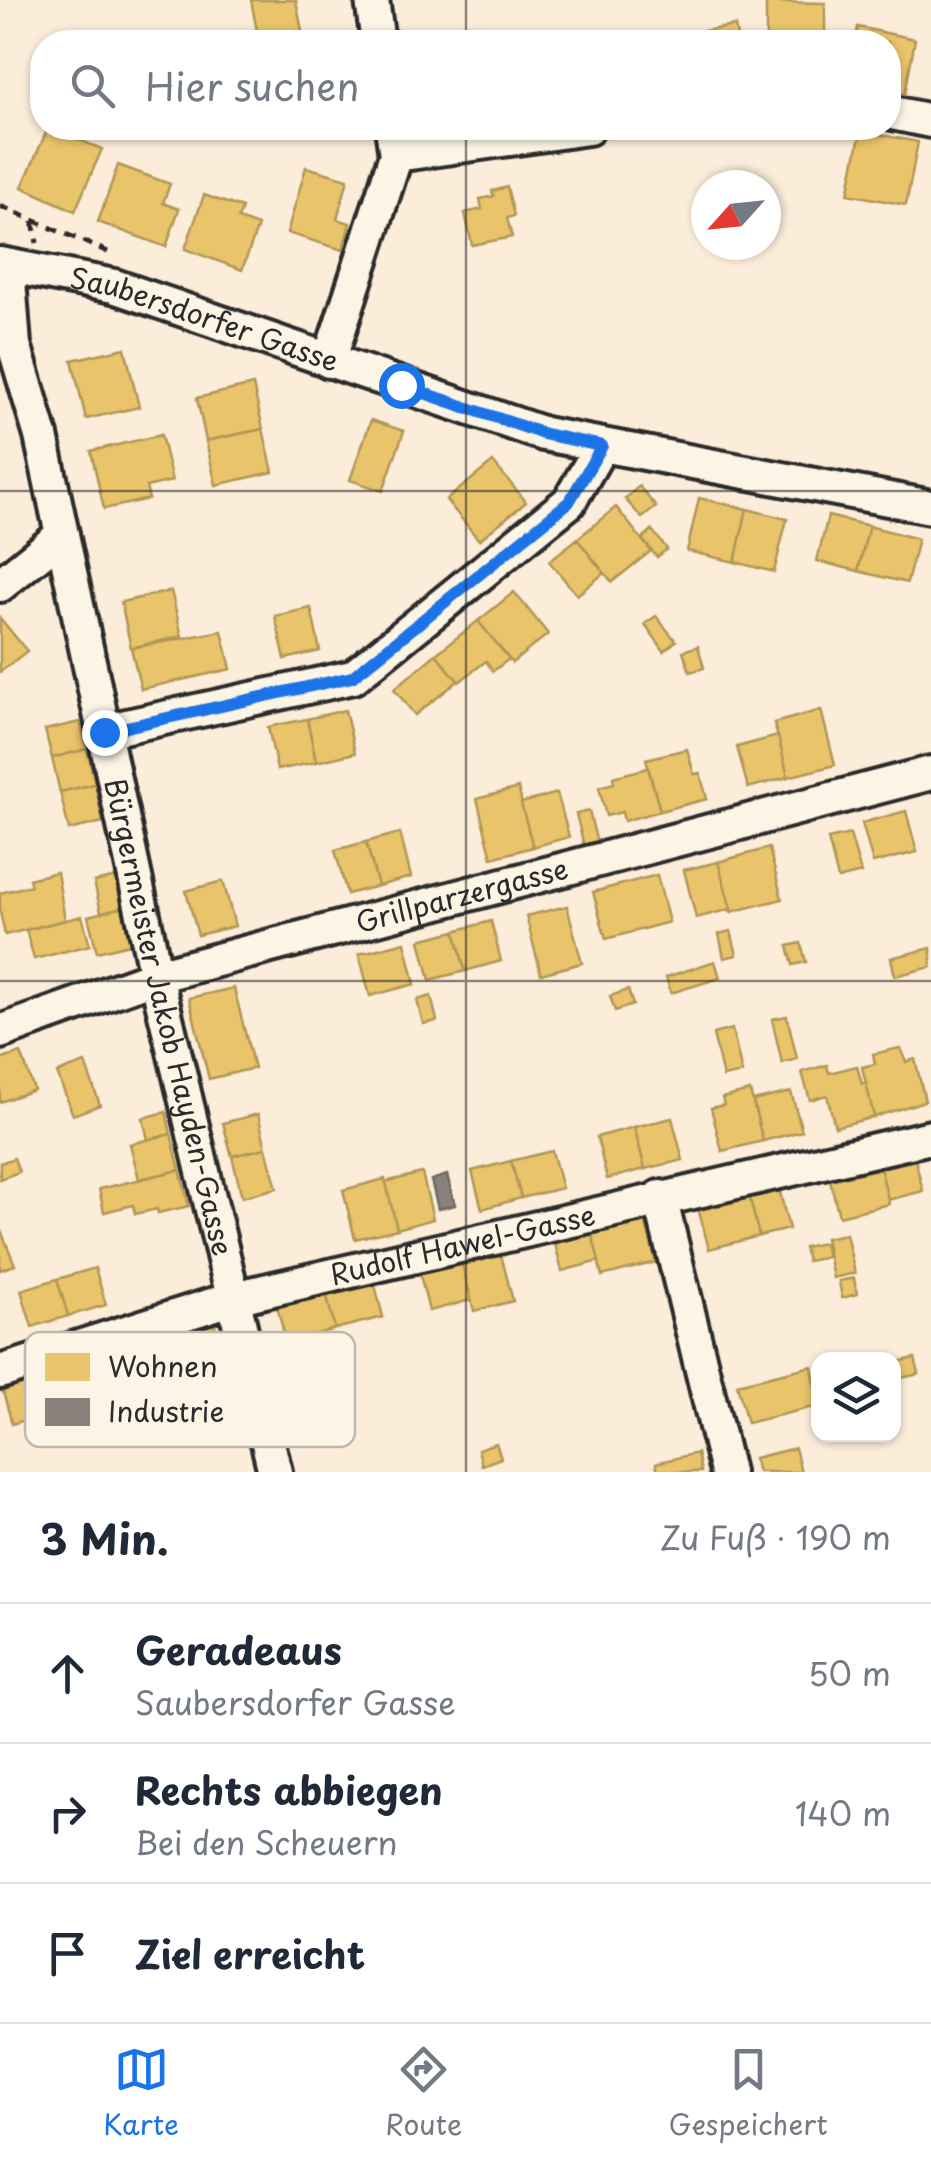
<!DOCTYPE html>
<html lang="de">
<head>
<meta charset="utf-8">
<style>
  :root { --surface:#fff; --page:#f2f2f3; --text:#1f2937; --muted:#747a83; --line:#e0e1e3; --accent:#1a73e8 }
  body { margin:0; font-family:"Playpen Sans",sans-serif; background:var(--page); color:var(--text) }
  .controls { position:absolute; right:30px; bottom:30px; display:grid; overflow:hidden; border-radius:20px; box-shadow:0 2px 8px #0004 }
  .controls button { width:90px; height:90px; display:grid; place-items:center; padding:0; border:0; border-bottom:2px solid var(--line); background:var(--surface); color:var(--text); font:50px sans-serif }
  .compass { position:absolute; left:691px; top:170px; width:90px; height:90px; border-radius:50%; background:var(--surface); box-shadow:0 2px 8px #0004; rotate:243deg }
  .stop { position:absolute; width:30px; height:30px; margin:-22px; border:8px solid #1a73e8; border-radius:50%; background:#fff }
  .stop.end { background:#1a73e8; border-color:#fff; box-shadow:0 2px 10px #0008 }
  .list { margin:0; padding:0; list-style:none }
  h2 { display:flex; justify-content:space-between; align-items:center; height:130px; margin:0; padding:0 40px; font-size:42px }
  h2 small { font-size:32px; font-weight:400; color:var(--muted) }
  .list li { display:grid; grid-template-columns:65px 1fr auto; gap:30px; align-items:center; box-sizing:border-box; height:140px; padding:0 40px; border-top:2px solid var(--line) }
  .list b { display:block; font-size:38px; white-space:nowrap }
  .list p { margin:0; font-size:32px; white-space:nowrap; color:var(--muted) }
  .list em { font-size:32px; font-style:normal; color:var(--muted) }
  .icon { flex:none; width:55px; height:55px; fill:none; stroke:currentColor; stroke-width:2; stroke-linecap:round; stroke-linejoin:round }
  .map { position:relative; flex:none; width:931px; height:1472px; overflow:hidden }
  .search { position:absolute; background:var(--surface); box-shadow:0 2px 8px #0004; left:30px; right:30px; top:30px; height:110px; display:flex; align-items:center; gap:25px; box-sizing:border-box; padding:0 35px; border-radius:40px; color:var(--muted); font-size:38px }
  .sheet { height:550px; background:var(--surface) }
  nav { display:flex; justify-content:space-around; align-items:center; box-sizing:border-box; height:140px; border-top:2px solid var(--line); background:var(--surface); font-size:28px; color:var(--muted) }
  nav a { display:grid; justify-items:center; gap:5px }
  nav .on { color:var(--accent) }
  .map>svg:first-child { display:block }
  .homes { fill:#e9c46a; stroke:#b09657; stroke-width:2.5 }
  .industry { fill:#8a817c; stroke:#6e6764; stroke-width:2.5 }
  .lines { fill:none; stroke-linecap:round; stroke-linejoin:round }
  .minor-casing { stroke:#2b2b2b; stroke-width:40 }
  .path { stroke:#2b2b2b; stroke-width:5; stroke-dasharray:10 8; stroke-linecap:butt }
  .minor { stroke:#fcf5e5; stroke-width:32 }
  .route { stroke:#1a73e8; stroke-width:12 }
  .grid { fill:none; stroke:#2b2b2b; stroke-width:2.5; stroke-opacity:0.55 }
  .labels { text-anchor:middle; stroke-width:10; stroke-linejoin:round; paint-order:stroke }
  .street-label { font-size:28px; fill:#2b2b2b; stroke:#fcf5e5 }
  .key { fill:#fcf5e5; stroke:#bdb8ad; stroke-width:2.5 }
  .key-label { font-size:28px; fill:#2b2b2b }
</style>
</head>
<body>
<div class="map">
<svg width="931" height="1472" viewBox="0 0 931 1472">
  <rect width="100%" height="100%" fill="#fcecda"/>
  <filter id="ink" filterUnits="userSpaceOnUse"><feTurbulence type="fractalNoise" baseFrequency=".01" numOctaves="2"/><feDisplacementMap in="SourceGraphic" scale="20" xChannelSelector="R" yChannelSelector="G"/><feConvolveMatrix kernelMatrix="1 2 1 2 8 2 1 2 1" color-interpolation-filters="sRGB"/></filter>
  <g filter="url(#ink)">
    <g class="homes">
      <path d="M251,0H296L304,42H259Z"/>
      <path d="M766,2L825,3V42H766Z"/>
      <path d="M735,26L738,42H678L676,35Z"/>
      <path d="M858,27L915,39L905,94L888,91V42H855Z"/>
      <path d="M48,128L102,149L75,211L22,187Z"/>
      <path d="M861,131L918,142L906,205L848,194Z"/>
      <path d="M118,165L170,184L163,203L179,209L166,247L98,222Z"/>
      <path d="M306,167L348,179L337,219L350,223L343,250L287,233Z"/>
      <path d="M507,187L514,216L507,218L512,237L472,245L465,213L482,209L480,199L494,196L492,191Z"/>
      <path d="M204,195L242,208L238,219L258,226L242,270L185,249Z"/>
      <path d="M125,348L139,407L86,419L72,360Z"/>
      <path d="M253,385L263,429L206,441L197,398Z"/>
      <path d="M371,420L404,431L383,491L350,480Z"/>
      <path d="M263,429L273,472L216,485L206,441Z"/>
      <path d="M161,435L172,481L146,487L149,499L104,509L91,451Z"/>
      <path d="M493,462L526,502L479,540L446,500Z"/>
      <path d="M639,486L656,507L642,518L625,499Z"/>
      <path d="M699,498L747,509L735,562L687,551Z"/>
      <path d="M616,507L651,551L612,582L577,539Z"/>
      <path d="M747,509L787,519L774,572L735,562Z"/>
      <path d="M828,516L869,526L858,571L817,561Z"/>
      <path d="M869,526L918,539L907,583L858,571Z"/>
      <path d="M652,530L667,549L657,557L642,539Z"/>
      <path d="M577,539L604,573L577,595L549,561Z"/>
      <path d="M171,591L182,636L131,648L121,602Z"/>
      <path d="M514,592L548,634L512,663L478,621Z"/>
      <path d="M311,608L320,651L285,659L275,616Z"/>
      <path d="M656,616L676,641L664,651L645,624Z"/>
      <path d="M0,618L27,651L0,672Z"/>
      <path d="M478,621L509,659L493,671L486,661L459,682L436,654Z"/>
      <path d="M222,631L231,669L141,689L131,648Z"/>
      <path d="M698,646L704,668L690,672L683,651Z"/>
      <path d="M436,654L458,681L415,715L394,689Z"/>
      <path d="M345,710L355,753L316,762L307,719Z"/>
      <path d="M821,710L835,765L788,777L774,723Z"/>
      <path d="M307,719L316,762L277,770L268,727Z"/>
      <path d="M80,722L87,749L52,758L45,730Z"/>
      <path d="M778,736L788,777L748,788L737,747Z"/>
      <path d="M87,749L95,784L60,792L52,758Z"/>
      <path d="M687,749L694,774L700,773L707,799L660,811L646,759Z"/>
      <path d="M648,768L660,811L624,821L622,812L606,816L599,787L614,783L613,777Z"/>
      <path d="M95,784L103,822L69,830L60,792Z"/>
      <path d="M518,788L533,847L492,858L477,799Z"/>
      <path d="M557,793L569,837L533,847L521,803Z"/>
      <path d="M589,811L597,843L584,846L576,814Z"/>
      <path d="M906,811L917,852L873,863L862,823Z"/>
      <path d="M400,833L411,877L378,886L366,842Z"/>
      <path d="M850,834L861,873L838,879L828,839Z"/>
      <path d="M366,842L378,886L347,894L335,850Z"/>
      <path d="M769,848L782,899L731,912L718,862Z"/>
      <path d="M718,862L731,909L696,918L684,870Z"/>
      <path d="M57,872L65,920L5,935L0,912V893L31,885L29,879Z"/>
      <path d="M657,875L669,922L606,939L593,892Z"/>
      <path d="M117,877L124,907L101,912L94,882Z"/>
      <path d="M223,881L235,926L198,935L186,891Z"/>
      <path d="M567,906L582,963L541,974L526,916Z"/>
      <path d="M124,907L133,943L97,952L88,916Z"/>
      <path d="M82,916L90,945L34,959L26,930Z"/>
      <path d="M491,921L501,961L465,971L455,931Z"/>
      <path d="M455,931L465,971L430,980L420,940Z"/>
      <path d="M731,931L737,955L724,958L719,934Z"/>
      <path d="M405,942L415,984L370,996L359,954Z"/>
      <path d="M801,943L806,962L793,965L788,946Z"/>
      <path d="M931,948V967L895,976L891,958Z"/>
      <path d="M715,961L720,978L671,993L666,977Z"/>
      <path d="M234,988L254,1068L209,1079L189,998Z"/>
      <path d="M628,990L633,1005L615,1011L610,996Z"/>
      <path d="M431,996L437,1021L423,1024L417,1000Z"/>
      <path d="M787,1016L797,1059L782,1063L772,1019Z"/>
      <path d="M732,1029L742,1073L723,1077L713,1034Z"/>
      <path d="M900,1048L906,1062L915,1059L925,1101L874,1117L862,1067L875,1064L873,1054Z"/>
      <path d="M21,1053L34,1090L0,1102V1060Z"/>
      <path d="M85,1063L100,1105L73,1115L57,1073Z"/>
      <path d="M827,1065L829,1073L857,1066L862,1084L866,1083L874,1117L835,1127L827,1095L810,1100L802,1072Z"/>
      <path d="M750,1091L763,1141L722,1151L711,1108L724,1105L722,1098Z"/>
      <path d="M791,1092L802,1131L763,1141L753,1101Z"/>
      <path d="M166,1112L171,1134L148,1140L143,1118Z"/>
      <path d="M258,1114L266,1148L232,1156L223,1123Z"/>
      <path d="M672,1118L683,1160L645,1169L634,1127Z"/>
      <path d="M634,1127L645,1169L607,1179L597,1137Z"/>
      <path d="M171,1134L180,1170L139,1179L130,1144Z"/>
      <path d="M266,1148L277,1188L242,1197L232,1156Z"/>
      <path d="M552,1151L562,1188L521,1198L511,1161Z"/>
      <path d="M914,1155L923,1191L888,1200L879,1163Z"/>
      <path d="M14,1158L19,1172L0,1179V1163Z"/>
      <path d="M511,1161L521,1198L482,1209L472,1171Z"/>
      <path d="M879,1163L889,1204L839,1216L829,1176Z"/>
      <path d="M180,1170L189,1206L158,1213L157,1209L135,1214L133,1205L104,1212L99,1189Z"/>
      <path d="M422,1173L433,1219L397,1229L385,1182Z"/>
      <path d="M385,1179L397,1229L355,1239L343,1190Z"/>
      <path d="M779,1188L789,1229L759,1236L749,1195Z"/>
      <path d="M749,1195L759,1236L709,1249L698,1208Z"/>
      <path d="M644,1217L656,1262L602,1276L591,1231Z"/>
      <path d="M0,1228L15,1265L0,1270Z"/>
      <path d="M591,1231L599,1261L562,1271L554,1240Z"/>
      <path d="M846,1234L855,1273L833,1278L825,1238Z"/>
      <path d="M824,1243L827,1257L807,1261L804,1247Z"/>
      <path d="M500,1251L513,1301L474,1311L461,1260Z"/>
      <path d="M461,1260L471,1300L429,1311L419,1271Z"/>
      <path d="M95,1268L106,1305L68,1316L57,1279Z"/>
      <path d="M373,1277L383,1317L335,1329L325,1289Z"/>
      <path d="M854,1278L857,1294L842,1298L839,1281Z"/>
      <path d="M57,1279L68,1316L32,1327L21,1290Z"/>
      <path d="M325,1289L335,1329L286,1342L276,1302Z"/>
      <path d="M213,1320L220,1344L194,1352L199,1369L161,1380L149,1340Z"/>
      <path d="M915,1358L919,1374L901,1378L897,1362Z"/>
      <path d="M812,1366L818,1406L747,1423L737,1384Z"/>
      <path d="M37,1373L55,1432L31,1439L25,1420L12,1424L1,1384Z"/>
      <path d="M496,1443L501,1458L482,1465L478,1449Z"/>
      <path d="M795,1448L801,1472H758L754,1458Z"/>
      <path d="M697,1453L701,1472H658L656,1463Z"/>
    </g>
    <path class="industry" d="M447,1175L455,1205L438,1209L431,1180Z"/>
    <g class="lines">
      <defs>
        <g id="minor">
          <path d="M372,0L378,42"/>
          <path d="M888,112L931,121"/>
          <path d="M396,155L588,128"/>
          <path id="s1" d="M0,264L114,286L544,434L931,507"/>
          <path id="s2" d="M8,267L14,345L41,436L156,976L275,1472"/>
          <path d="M329,361L396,155L392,128"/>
          <path d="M0,585L62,535"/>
          <path d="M104,731L353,677L569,502L602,445"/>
          <path id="s3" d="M0,1032L156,976L931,773"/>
          <path d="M660,1197L727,1472"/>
          <path id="s4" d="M0,1372L234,1298L931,1137"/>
        </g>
      </defs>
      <use href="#minor" class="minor-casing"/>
      <g class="path">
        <path d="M0,206L108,252"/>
        <path d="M33,221L37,243"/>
      </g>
      <use href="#minor" class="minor"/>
    </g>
  </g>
  <g class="lines" filter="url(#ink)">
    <path class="route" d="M104,732L352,677L569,502L602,446L544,434L401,385"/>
  </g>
  <path class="grid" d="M466,0V42M466,128V1472M0,491H931M0,981H931"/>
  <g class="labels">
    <g class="street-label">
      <text dy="10" stroke="none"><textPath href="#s1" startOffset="212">Saubersdorfer Gasse</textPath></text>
      <text dy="10" stroke="none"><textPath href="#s3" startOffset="482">Grillparzergasse</textPath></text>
      <text dy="10" stroke="none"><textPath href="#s2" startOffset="768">Bürgermeister Jakob Hayden-Gasse</textPath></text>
      <text dy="10" stroke="none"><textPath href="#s4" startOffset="480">Rudolf Hawel-Gasse</textPath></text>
    </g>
  </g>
  <rect x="25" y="1332" width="330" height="115" rx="15" class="key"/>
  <rect x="45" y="1353" width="45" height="28" fill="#e9c46a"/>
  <rect x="45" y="1398" width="45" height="28" fill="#8a817c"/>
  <g class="key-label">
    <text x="108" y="1377">Wohnen</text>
    <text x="108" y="1422">Industrie</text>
  </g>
</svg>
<div class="controls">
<button><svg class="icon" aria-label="layers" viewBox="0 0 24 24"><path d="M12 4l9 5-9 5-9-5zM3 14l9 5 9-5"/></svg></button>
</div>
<svg class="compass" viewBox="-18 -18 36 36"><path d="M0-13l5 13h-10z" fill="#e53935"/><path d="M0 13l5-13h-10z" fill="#747a83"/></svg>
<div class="stop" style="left:401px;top:385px"></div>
<div class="stop end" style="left:104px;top:732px"></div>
<div class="search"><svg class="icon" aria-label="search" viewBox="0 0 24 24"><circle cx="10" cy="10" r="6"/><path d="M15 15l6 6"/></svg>Hier suchen</div>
</div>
<section class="sheet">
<h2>3 Min.<small>Zu Fuß · 190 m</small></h2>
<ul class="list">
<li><svg class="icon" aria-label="ahead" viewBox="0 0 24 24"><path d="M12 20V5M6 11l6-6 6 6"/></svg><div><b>Geradeaus</b><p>Saubersdorfer Gasse</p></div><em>50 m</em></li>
<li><svg class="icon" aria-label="right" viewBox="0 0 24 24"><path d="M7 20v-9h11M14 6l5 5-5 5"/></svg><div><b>Rechts abbiegen</b><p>Bei den Scheuern</p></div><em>140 m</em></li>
<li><svg class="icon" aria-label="arrive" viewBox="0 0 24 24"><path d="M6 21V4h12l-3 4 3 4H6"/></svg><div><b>Ziel erreicht</b></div></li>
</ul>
</section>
<nav>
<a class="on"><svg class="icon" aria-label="map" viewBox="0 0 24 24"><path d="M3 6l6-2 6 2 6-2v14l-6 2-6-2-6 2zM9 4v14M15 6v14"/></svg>Karte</a>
<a><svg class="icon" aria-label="directions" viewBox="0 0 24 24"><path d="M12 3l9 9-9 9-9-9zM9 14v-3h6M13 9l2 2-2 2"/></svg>Route</a>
<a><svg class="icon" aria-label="saved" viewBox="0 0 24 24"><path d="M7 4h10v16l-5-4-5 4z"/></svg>Gespeichert</a>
</nav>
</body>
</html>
